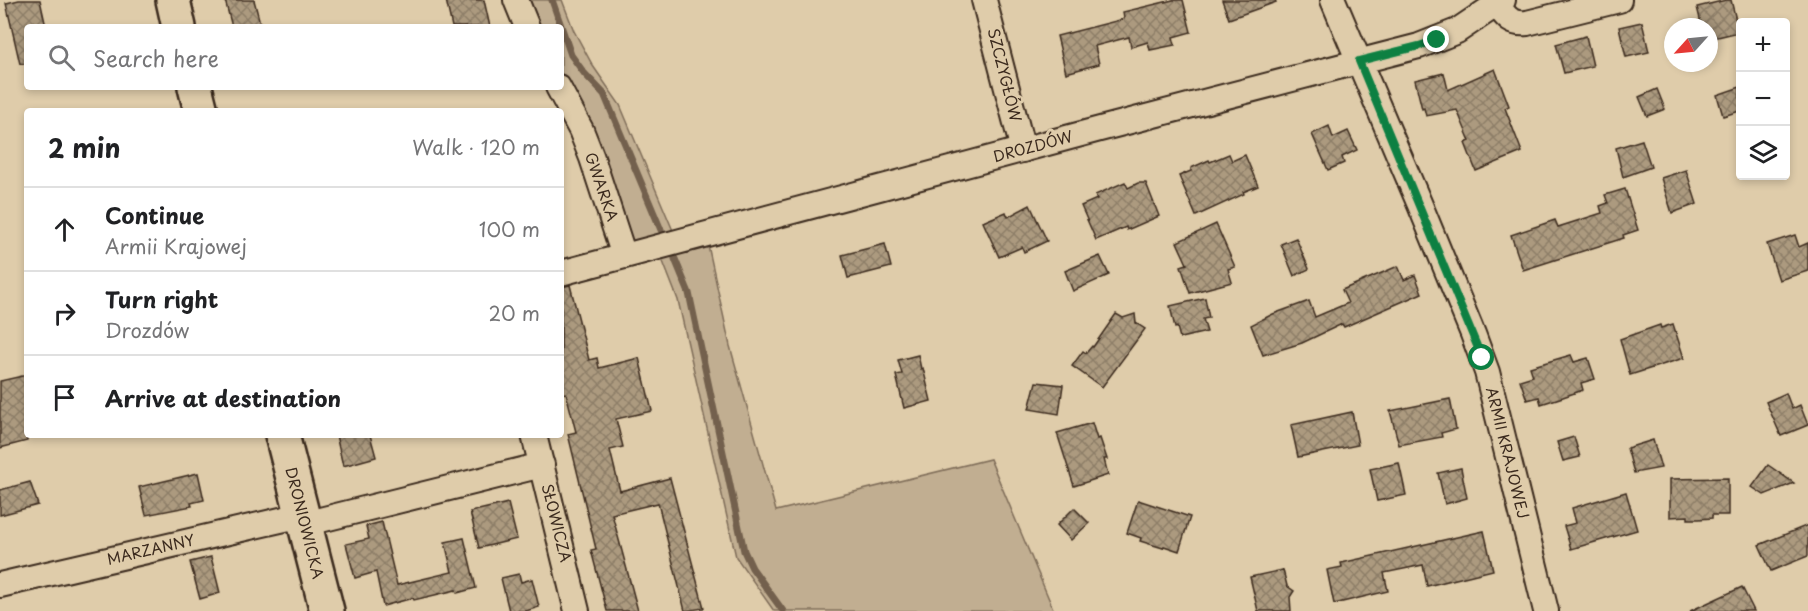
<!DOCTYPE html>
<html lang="en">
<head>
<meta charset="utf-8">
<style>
  :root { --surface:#fff; --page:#f2f2f2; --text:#202124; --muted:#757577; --line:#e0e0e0 }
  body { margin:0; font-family:"Playpen Sans",sans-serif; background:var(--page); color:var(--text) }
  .controls { position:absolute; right:18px; top:18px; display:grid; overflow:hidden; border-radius:6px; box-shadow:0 3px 9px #0003 }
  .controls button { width:54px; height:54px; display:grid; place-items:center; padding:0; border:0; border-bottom:2px solid var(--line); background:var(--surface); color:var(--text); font:30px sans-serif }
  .compass { position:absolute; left:1664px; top:18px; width:54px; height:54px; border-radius:50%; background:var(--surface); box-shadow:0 3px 9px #0003; rotate:243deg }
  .stop { position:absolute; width:18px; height:18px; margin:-14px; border:4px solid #0b8043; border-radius:50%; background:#fff }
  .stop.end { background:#0b8043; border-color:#fff; box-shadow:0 2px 6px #0008 }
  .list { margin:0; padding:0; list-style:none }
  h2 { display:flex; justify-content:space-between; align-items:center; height:78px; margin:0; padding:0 24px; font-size:26px }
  h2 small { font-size:20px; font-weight:400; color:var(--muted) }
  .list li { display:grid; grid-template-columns:39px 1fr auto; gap:18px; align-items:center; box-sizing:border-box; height:84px; padding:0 24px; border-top:2px solid var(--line) }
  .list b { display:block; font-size:22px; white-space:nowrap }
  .list p { margin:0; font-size:20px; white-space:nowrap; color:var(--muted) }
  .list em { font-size:20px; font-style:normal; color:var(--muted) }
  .icon { flex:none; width:33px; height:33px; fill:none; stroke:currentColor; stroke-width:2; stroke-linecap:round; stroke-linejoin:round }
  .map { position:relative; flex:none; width:1808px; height:611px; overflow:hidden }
  .search { position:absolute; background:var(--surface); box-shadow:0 3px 9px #0003; left:24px; top:24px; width:540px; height:66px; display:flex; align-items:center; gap:15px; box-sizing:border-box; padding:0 21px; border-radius:6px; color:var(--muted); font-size:22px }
  .panel { position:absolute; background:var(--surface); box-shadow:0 3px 9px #0003; left:24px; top:108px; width:540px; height:330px; border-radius:6px }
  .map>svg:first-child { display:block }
  .green { fill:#c1ae91; stroke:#7e6c58; stroke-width:1.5 }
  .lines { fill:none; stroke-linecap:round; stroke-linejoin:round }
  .stream { stroke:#73614d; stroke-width:7 }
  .building { fill:url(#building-cross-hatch); stroke:#3b2a1e; stroke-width:1.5 }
  .street-casing { stroke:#3b2a1e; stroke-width:28 }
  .secondary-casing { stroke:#3b2a1e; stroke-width:38 }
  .street { stroke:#dfccaa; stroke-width:24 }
  .secondary { stroke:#dfccaa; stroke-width:33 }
  .route { stroke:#0b8043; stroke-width:8 }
  .labels { text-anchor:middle; stroke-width:6; stroke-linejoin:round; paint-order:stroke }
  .street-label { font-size:15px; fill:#3b2a1e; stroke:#dfccaa }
</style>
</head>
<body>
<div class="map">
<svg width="1808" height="611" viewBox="0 0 1808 611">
  <defs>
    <pattern id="building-cross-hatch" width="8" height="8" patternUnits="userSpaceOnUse" patternTransform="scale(1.5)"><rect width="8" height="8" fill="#ac9a7f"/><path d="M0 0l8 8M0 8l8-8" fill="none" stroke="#8d7e67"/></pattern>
  </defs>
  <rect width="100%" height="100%" fill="#dfccaa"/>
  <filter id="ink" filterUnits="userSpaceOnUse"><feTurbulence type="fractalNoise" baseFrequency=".0167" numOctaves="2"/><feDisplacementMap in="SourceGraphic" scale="12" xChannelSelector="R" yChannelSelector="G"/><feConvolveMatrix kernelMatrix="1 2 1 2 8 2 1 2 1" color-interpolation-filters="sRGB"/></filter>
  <g filter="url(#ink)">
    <g class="green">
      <path d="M528,0H562L574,31L593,66L620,105L674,233L626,247L561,80V27H537Z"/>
      <path d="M708,245L730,346L776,511L990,459L1054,611H774L736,557L678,300L662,259Z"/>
    </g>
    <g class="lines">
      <g class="stream">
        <path d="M552,0L571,55L584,73L604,94L661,230"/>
        <path d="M675,259L689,293L744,551L752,568L783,611"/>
      </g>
    </g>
    <g class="building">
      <path d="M19,0H40L46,27H27V63L20,64L6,3Z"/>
      <path d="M225,0H254L260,23L245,27H232Z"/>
      <path d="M446,0H484L490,27H452Z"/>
      <path d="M1173,0H1183L1191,32L1173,37L1175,45L1150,50L1148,42L1131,47L1129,37L1095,46L1099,64L1066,73L1057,36L1124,19L1123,12Z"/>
      <path d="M1222,0H1275L1276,2L1229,19Z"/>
      <path d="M1726,0H1731L1739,32L1709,39V27H1702L1697,7Z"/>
      <path d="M1642,22L1649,52L1626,57L1619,27Z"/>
      <path d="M1586,36L1593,66L1564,73L1556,44Z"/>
      <path d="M1495,69L1509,106L1505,108L1522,152L1476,171L1465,143L1470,141L1457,110L1426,116L1424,108L1422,109L1415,80L1444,73L1448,90Z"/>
      <path d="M1740,87V111L1723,116L1717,95Z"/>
      <path d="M1657,89L1665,109L1647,116L1639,97Z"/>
      <path d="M1329,126L1333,138L1348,131L1357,150L1342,157L1344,163L1328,170L1312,134Z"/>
      <path d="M1642,140L1651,167L1623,177L1616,148Z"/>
      <path d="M1229,154L1232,161L1245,155L1258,186L1243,192L1244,194L1196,216L1179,176L1191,171V168L1209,160L1210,162Z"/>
      <path d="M1686,170L1697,204L1672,213L1661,178Z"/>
      <path d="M1125,182L1128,188L1138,183H1146L1159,216L1127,230L1126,227L1096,240L1081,206L1097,199L1095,195Z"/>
      <path d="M1625,189L1638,230L1623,235L1624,238L1523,270L1511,235L1555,220L1558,227L1602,213L1600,206L1608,203L1605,195Z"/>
      <path d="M1030,205L1047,241L1024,252L1022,247L999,257L983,222L1006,212L1008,217Z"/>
      <path d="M1216,224L1235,267L1228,269L1232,282L1190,293L1181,266L1187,264L1177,242Z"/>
      <path d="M1795,235L1799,247L1808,243V271L1779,280L1767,244Z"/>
      <path d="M1296,238L1309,269L1294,276L1281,244Z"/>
      <path d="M885,244L891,267L848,278L842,255Z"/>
      <path d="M1100,256L1109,275L1073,291L1065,271Z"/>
      <path d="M1398,266L1404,280L1415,275L1422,293L1344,327L1342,324L1302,343L1263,355L1251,325L1273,314L1309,301L1315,317L1348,303L1342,290Z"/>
      <path d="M570,285L589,360L597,358L599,368L639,358L652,411L616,419L623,447L610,450L620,491L670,478L704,608L685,611L658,503L612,514L638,611H607L591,550L596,549L568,434L576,432L566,393L561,394V287Z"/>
      <path d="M1205,298L1209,318L1203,319L1207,332L1180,338L1177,327L1175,328L1170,306Z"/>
      <path d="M1116,314L1123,318L1135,314L1136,323L1145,329L1102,387L1072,366L1083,351L1086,353L1092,346L1093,347Z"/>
      <path d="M1673,324L1684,358L1630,375L1620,339L1660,325L1661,328Z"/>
      <path d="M918,355L921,369L923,368L931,401L904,408L896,375L902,374L898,360Z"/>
      <path d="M1571,355L1574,362L1588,358L1595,379L1581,383L1583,390L1563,397L1541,404L1539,397L1527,400L1520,380L1533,376L1530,367Z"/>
      <path d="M27,375V441L0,448V381Z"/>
      <path d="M1036,382L1063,385L1059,414L1029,409Z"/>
      <path d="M1786,393L1792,409L1800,405L1808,425L1781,436L1766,402Z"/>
      <path d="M1450,399L1456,429L1441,433L1442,437L1399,445L1390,411Z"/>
      <path d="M1352,412L1358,445L1298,457L1291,425Z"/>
      <path d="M1092,423L1097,439L1100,438L1107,459H1104L1108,475L1074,486L1057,433Z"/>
      <path d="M336,435H370L376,457L343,466Z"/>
      <path d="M1574,437L1580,457L1563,461L1557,442Z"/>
      <path d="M1653,440L1661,468L1634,473L1627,448Z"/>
      <path d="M1399,463L1406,495L1377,501L1370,469Z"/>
      <path d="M1768,465L1794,483L1764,495L1752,487Z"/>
      <path d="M1461,468L1467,498L1445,504L1438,473Z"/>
      <path d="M198,473L204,500L191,503L192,506L146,515L139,487Z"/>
      <path d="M1728,478V515H1712V518L1699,519H1688V516L1670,517V479Z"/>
      <path d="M30,482L38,505L0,515V490Z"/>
      <path d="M1626,492L1637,530L1571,549L1564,526L1576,523L1572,508Z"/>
      <path d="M1138,500L1190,517L1179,551L1164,546L1163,548L1140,541L1141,538L1127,533Z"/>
      <path d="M508,503L517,539L479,548L470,512Z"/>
      <path d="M1074,508L1089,523L1071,540L1057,525Z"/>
      <path d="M382,522L397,585L452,572L445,542L464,538L476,588L457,593L456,590L414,600L413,598L383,606L376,572L355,578L346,544L369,539L366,526Z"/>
      <path d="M1808,525V556L1771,571L1759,545Z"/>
      <path d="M1484,531L1493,570L1427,586L1423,565L1384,573L1388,591L1334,604L1327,570L1342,567L1341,563Z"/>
      <path d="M211,557L220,593L200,599L190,562Z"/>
      <path d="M1283,570L1287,586L1294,591L1290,597L1291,611H1258L1250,577Z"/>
      <path d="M519,574L521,582L532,579L539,607L526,611H509L501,578Z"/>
      <path d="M1742,587L1754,611H1690Z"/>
    </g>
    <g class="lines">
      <defs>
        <g id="street">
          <path d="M516,0L527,27"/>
          <path d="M984,0L1023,150"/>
          <path d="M1333,0L1420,205L1473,334L1487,372L1546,611"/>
          <path d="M1497,5C1506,17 1511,25 1527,23L1619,0"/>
          <path d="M558,87L581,130L592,158L624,256"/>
          <path d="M561,273L1100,129L1419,46L1457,31L1503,0"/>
          <path d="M534,435L577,611"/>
          <path d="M304,524L542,465"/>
          <path d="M0,585L302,515"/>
        </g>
        <g id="secondary">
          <path d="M173,0L179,27"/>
          <path d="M195,87L201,111"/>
          <path d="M282,435L327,611"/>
        </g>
      </defs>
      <use href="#street" class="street-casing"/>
      <use href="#secondary" class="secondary-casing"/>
      <use href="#street" class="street"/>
      <use href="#secondary" class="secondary"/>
    </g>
  </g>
  <g class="lines" filter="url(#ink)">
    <path class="route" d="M1437,40L1419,46L1359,61L1482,358"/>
  </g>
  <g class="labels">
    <g class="street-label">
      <text transform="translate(1004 75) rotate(76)" y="5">SZCZYGŁÓW</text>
      <text transform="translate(1033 147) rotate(-15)" y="5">DROZDÓW</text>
      <text transform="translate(601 187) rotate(71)" y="5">GWARKA</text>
      <text transform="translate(1507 453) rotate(76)" y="5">ARMII KRAJOWEJ</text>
      <text transform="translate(304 523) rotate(76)" y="5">DRONIOWICKA</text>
      <text transform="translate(556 523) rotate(76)" y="5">SŁOWICZA</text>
      <text transform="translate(151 550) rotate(-13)" y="5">MARZANNY</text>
    </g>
  </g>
</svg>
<div class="controls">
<button>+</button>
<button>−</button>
<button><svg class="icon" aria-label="layers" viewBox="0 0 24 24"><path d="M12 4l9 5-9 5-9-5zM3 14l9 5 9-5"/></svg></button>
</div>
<svg class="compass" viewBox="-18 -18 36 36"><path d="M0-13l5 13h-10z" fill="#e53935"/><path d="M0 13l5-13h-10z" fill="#757577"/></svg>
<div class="stop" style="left:1482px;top:358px"></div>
<div class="stop end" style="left:1437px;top:40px"></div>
<div class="search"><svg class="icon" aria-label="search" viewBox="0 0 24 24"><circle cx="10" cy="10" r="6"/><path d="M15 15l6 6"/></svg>Search here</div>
<section class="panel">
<h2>2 min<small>Walk · 120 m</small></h2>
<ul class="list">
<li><svg class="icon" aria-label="ahead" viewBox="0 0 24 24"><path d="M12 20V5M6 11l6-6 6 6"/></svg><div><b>Continue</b><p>Armii Krajowej</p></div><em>100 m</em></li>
<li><svg class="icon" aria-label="right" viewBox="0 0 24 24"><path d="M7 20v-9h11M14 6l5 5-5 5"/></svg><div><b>Turn right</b><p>Drozdów</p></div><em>20 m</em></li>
<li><svg class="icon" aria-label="arrive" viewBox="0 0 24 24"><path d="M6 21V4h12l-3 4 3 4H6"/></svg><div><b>Arrive at destination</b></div></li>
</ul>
</section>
</div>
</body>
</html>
